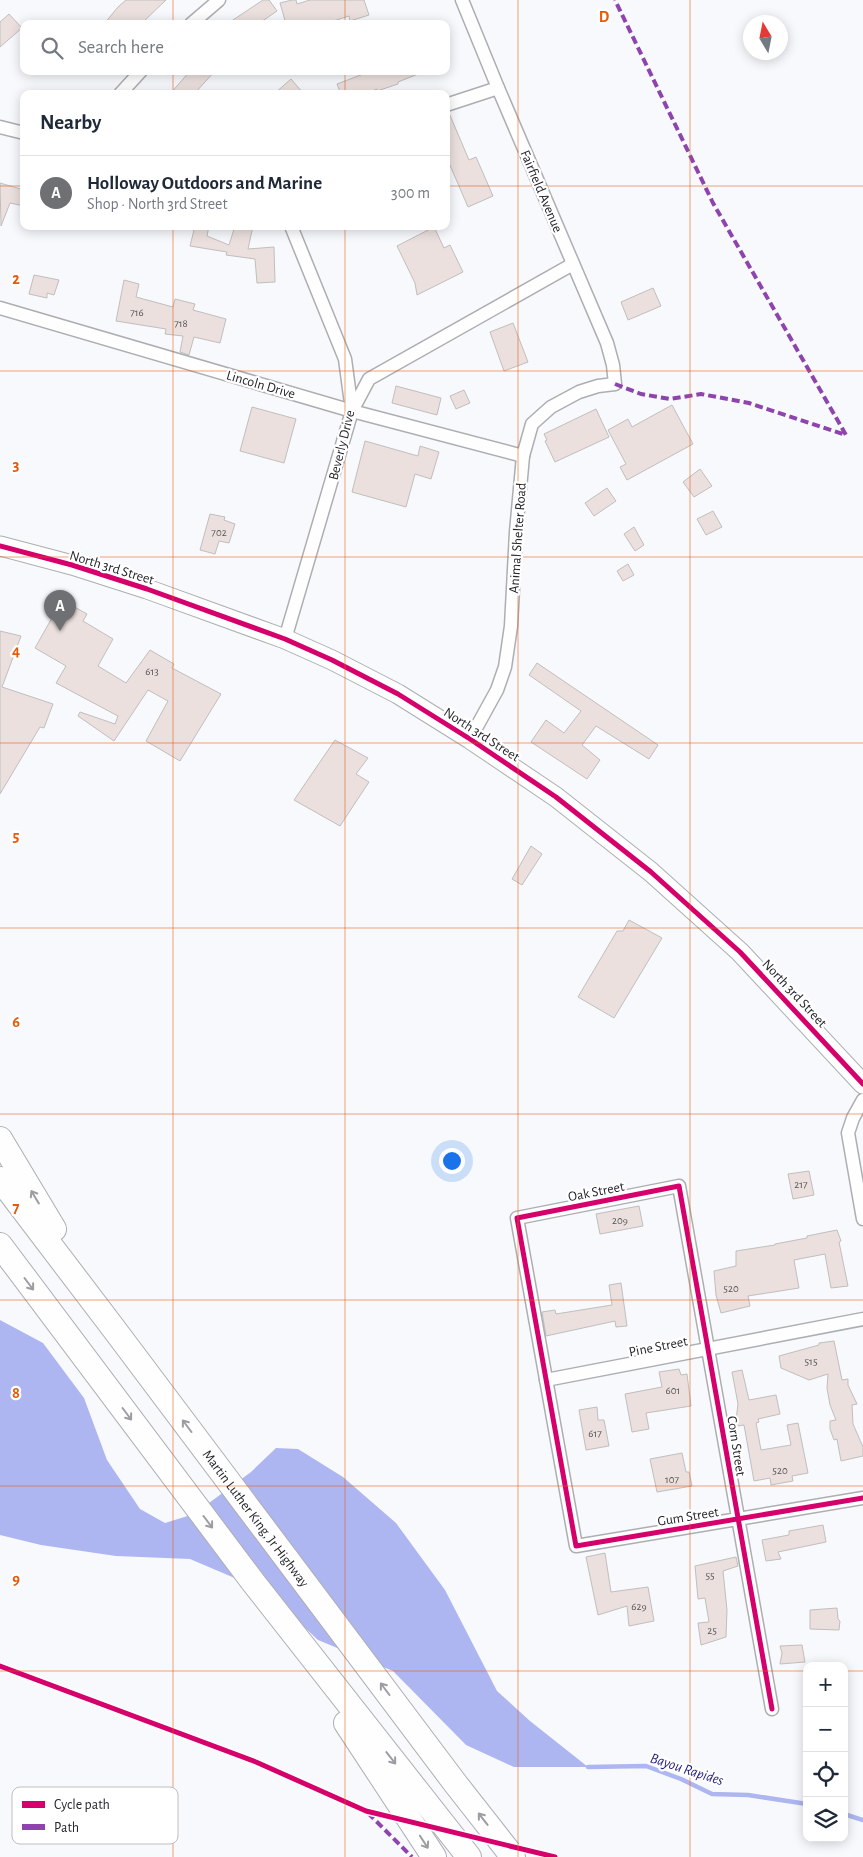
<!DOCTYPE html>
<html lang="en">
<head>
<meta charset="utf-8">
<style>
  :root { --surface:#fff; --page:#f2f2f3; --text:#1f2937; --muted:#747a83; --line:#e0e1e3; --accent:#6f7074 }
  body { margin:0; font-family:"Alegreya Sans",sans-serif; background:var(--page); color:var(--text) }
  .controls { position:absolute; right:15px; bottom:15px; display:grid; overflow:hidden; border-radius:10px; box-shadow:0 2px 12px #0003 }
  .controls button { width:45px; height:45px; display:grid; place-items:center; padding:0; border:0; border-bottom:1px solid var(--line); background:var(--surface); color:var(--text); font:25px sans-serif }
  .compass { position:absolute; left:743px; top:15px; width:45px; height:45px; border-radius:50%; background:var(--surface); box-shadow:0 2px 12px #0003; rotate:350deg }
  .you { position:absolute; left:451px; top:1160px; width:18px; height:18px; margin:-12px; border:4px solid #fff; border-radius:50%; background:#1a73e8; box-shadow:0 0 0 8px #1a73e833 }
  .badge { display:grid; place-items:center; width:32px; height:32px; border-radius:50%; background:var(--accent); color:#fff; font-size:16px; font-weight:700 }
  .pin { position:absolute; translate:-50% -41px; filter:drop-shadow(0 1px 2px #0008) }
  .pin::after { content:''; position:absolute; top:26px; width:18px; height:15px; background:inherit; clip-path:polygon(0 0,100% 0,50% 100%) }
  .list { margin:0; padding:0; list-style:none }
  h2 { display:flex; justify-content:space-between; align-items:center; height:65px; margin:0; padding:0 20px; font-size:21px }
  h2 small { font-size:16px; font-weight:400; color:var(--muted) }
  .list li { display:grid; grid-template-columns:32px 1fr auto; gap:15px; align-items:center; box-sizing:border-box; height:75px; padding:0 20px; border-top:1px solid var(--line) }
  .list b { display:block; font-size:19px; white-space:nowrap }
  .list p { margin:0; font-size:16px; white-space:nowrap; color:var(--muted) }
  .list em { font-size:16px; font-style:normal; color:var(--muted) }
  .icon { flex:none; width:28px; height:28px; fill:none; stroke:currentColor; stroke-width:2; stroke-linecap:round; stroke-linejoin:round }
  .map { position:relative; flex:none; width:863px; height:1857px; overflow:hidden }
  .search { position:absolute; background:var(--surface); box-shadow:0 2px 12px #0003; left:20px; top:20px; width:430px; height:55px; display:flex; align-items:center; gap:12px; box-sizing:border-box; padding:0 18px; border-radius:10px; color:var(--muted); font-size:19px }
  .panel { position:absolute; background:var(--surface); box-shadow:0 2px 12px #0003; left:20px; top:90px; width:430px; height:140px; border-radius:10px }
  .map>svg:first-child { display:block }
  .water { fill:#adb6f1 }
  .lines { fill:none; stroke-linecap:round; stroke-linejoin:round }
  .stream { stroke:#adb6f1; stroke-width:4.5 }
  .building { fill:#ebe0dd; stroke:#c0bebe }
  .minor-casing { stroke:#adaeb2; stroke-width:15 }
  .secondary-casing { stroke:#adaeb2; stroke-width:21 }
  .motorway-casing { stroke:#adaeb2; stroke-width:26 }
  .minor { stroke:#fefeff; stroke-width:12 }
  .secondary { stroke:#fefeff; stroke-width:19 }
  .motorway { stroke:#fefeff; stroke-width:24 }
  .quiet { stroke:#8e44ad; stroke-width:4; stroke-dasharray:8 4; stroke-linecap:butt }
  .cycleway-casing { stroke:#fff; stroke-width:8 }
  .cycleway { stroke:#d6006c; stroke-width:5 }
  .oneway { stroke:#9c9da0 }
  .grid { fill:none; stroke:#e8590c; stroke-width:1; stroke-opacity:0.55 }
  .labels { text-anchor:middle; stroke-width:4.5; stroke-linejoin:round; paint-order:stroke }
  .number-label { font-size:11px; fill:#565458 }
  .street-label { font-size:14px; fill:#25262b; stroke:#fff }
  .water-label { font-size:15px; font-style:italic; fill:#241f7d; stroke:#fff }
  .key { fill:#fff; stroke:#bebebf; stroke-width:1 }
  .key-label { font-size:14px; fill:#25262b }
  .grid-label { font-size:16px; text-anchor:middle; font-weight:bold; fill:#e8590c; stroke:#fff; stroke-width:4.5; stroke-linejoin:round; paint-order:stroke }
</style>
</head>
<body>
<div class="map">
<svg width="863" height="1857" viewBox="0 0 863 1857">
  <rect width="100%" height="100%" fill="#f8f9fc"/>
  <path class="water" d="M0,1320L43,1343L84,1398L107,1460L140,1509L165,1523L194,1514L251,1472L276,1448L298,1449L343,1477L396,1523L445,1590L497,1691L530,1721L588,1767H514L466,1745L393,1671L318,1640L285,1609L237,1579L190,1559L116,1556L41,1545L0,1535Z"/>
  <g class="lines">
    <g class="stream">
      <path d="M588,1767L646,1766L681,1779L712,1794L748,1795L807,1804"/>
      <path d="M844,1814L863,1820"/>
    </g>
  </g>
  <g class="building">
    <path d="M126,0H166L141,24H104L118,7Z"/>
    <path d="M263,0H269L277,11L258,24H227Z"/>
    <path d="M292,0H296L297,4L310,0H364L369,15L350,21L349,16L324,24H286L280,3Z"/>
    <path d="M9,14L22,28L0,47V22Z"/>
    <path d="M190,71H215L194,94H170Z"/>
    <path d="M371,71H423V72L398,82V84L377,91V89L364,94H341L337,84Z"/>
    <path d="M291,79L304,94H274Z"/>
    <path d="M446,113H449L469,160L476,157L493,196L468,207L446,156Z"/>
    <path d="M0,183L24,190V206L10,203L1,226Z"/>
    <path d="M195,226H209L207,236L229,245L235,226H253L248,249L274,247L275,282L257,283L255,259L226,255L227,252L190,246Z"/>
    <path d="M434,227L444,248L450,245L463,272L417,295L415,283L397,246Z"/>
    <path d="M34,275L59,280L54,295L47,293V298L29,294Z"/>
    <path d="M124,280L139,284L136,297L173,307L175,299L195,304L193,310L226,319L220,343L194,337L189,355L180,352L183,336L165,334L166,329L116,321Z"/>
    <path d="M653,288L661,306L628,320L621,302Z"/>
    <path d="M513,323L528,362L504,371L490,332Z"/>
    <path d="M396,386L441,398L437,415L392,403Z"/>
    <path d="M464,390L470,403L456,409L450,396Z"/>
    <path d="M672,405L693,444L627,480L620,467L626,464L608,430L628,419L632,427Z"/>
    <path d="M252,407L296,419L284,463L240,451Z"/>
    <path d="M596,409L609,437L555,462L545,441L547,440L544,434Z"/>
    <path d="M365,441L418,456L420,446L439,452L431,479L415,474L406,507L352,492Z"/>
    <path d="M700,469L712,486L694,497L683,482Z"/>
    <path d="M607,488L616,501L594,516L585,503Z"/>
    <path d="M713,511L722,527L706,535L697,519Z"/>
    <path d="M210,514L225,517L224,520L235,524L229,543L219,541L215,554L200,550Z"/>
    <path d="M634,527L644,545L635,551L624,534Z"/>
    <path d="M628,564L634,575L623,581L617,571Z"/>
    <path d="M62,600L87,614L83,621L113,639L98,666L126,683L150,650L174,664L172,668L221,694L180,761L146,741L168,701L148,690L114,741L78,716L80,712L115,724L118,716L56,683L66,666L35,648Z"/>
    <path d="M0,631L21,636L2,687L53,704L44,728L40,727L0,794Z"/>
    <path d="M537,663L658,745L649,759L596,726L582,745L600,760L587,779L531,742L546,720L564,733L581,711L529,675Z"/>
    <path d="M335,740L368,758L356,774L369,782L340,826L294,800Z"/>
    <path d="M531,846L542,854L522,885L512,879Z"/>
    <path d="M629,920L662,938L614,1018L578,997L617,931H623Z"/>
    <path d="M809,1171L814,1195L793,1199L788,1174Z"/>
    <path d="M639,1206L643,1226L600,1234L596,1214Z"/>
    <path d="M837,1230L841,1241L839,1242L848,1286L831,1288L825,1254L794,1260L799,1288L748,1296L750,1306L721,1313L716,1295L714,1271L736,1266V1251L775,1245V1244L807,1238V1236Z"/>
    <path d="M621,1283L627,1326L616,1327L615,1321L546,1336L542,1312L555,1310L556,1314L612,1305L609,1285Z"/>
    <path d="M834,1341L842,1380L848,1379V1385L857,1404L852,1405L853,1424L863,1447V1456L841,1461L837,1439L834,1440L830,1429V1421L836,1420L830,1405L827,1388L828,1374L809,1380L781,1368L779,1356L819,1345V1343Z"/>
    <path d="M679,1369L681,1375L687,1374L691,1406L646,1413L649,1429L632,1432L625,1394L662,1387L659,1372Z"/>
    <path d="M742,1370L749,1400L776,1395L780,1414L758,1419L759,1422L756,1423L761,1450L791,1445L787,1425L798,1423L808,1473L792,1476L793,1481L771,1485L770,1478L754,1481L744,1425L738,1426L736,1420L738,1404L732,1372Z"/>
    <path d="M597,1407L598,1420H604L609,1446L586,1450L579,1410Z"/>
    <path d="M682,1453L686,1472H689L692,1486L657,1492L650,1459Z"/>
    <path d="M823,1525L826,1542L778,1552L781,1559L766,1561L762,1540L789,1535V1531Z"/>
    <path d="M605,1553L611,1592L648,1587L654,1621L629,1626L627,1606L598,1615L586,1557Z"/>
    <path d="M736,1557L738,1566L723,1571L727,1610L726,1637L701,1645L698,1623L709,1622L705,1598L698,1599L695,1566Z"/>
    <path d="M837,1608L838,1619L840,1621L839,1630L810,1629V1610Z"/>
    <path d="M802,1645L805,1662L780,1664L782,1653L780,1646Z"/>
  </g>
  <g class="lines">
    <defs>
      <g id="minor">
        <path d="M462,0L498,88L607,343L613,365L615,384L598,386L579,392L551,407L532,424L523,456L516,532L511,626L505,667L497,690L470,739"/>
        <path d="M191,24L219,0"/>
        <path d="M120,94L141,71"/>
        <path d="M446,105L498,88"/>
        <path d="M0,127L24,133"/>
        <path d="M0,308L352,411L523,456"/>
        <path d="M352,411L369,379L573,264"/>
        <path d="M285,639L352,411L345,359L291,226"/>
        <path d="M863,1100L853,1118L848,1133L863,1219"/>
        <path d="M546,1380L863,1319"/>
        <path d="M772,1709C740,1535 711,1360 679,1186L517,1218L576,1546L863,1498"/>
      </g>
      <path id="secondary" d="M0,546L72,565L147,589L285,639L332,660L398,694L470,739L556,797L651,872L740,952L863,1084"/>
      <g id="motorway">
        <path d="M0,1139L54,1229"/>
        <path id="s1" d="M0,1179L114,1329L455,1783L513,1857"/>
        <path d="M0,1245L253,1582L469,1857"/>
        <path d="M346,1723L434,1857"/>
      </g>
    </defs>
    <use href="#minor" class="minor-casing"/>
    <use href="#secondary" class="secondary-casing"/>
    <use href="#motorway" class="motorway-casing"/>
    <use href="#minor" class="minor"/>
    <use href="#secondary" class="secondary"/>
    <use href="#motorway" class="motorway"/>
    <g class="quiet">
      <path d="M615,384L641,394L670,399L701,394L749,403L846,435L713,203L615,0"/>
      <path d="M368,1813L412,1857"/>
    </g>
    <defs>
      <g id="cycleway">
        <path d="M0,546L72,565L147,589L285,639L332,660L398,694L470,739L556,797L651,872L740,952L863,1084"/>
        <path d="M0,1666L256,1762L366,1811L555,1857"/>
        <path d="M772,1709C740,1535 711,1360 679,1186L517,1218L576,1546L863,1498"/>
      </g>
    </defs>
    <use href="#cycleway" class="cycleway-casing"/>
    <use href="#cycleway" class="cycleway"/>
  </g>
  <defs><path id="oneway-shaft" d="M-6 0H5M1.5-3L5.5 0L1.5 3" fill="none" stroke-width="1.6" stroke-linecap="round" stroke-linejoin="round" transform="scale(1.25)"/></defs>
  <g class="oneway">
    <use href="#oneway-shaft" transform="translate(35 1197) rotate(-121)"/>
    <use href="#oneway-shaft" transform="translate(29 1284) rotate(53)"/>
    <use href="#oneway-shaft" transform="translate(127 1414) rotate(53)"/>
    <use href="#oneway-shaft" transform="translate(187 1426) rotate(-127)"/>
    <use href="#oneway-shaft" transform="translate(208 1522) rotate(53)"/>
    <use href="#oneway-shaft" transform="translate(385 1689) rotate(-127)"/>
    <use href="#oneway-shaft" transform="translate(391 1758) rotate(52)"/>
    <use href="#oneway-shaft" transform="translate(483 1819) rotate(-128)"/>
    <use href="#oneway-shaft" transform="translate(424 1842) rotate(57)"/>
  </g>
  <path class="grid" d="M173,0V24M345,0V24M518,0V1857M690,0V1857M173,71V94M345,71V94M0,186H24M446,186H863M173,226V1857M345,226V1857M0,371H863M0,557H863M0,743H863M0,928H863M0,1114H863M0,1300H863M0,1486H863M0,1671H807M844,1671H863"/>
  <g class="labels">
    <g class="number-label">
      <text x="137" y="316">716</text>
      <text x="181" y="327">718</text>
      <text x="219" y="536">702</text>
      <text x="152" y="675">613</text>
      <text x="801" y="1188">217</text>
      <text x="620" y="1224">209</text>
      <text x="731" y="1292">520</text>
      <text x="811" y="1365">515</text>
      <text x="673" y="1394">601</text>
      <text x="595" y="1437">617</text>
      <text x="780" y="1474">520</text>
      <text x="672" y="1483">107</text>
      <text x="710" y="1579">55</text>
      <text x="639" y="1610">629</text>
      <text x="712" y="1634">25</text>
    </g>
    <g class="street-label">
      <text transform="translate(542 191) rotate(67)" y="5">Fairfield Avenue</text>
      <text transform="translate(261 384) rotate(16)" y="5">Lincoln Drive</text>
      <text transform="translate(341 445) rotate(-76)" y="5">Beverly Drive</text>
      <text transform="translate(517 538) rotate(-86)" y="5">Animal Shelter Road</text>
      <text transform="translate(112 567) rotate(17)" y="5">North 3rd Street</text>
      <text transform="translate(482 734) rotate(33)" y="5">North 3rd Street</text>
      <text transform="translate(795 993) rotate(47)" y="5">North 3rd Street</text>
      <text transform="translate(596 1191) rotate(-11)" y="5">Oak Street</text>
      <text transform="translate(658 1346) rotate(-11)" y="5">Pine Street</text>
      <text transform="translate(737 1446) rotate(81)" y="5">Corn Street</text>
      <text transform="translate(688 1516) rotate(-9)" y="5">Gum Street</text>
      <text dy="5" stroke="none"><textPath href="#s1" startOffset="425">Martin Luther King, Jr Highway</textPath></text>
    </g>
    <g class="water-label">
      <text transform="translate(687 1769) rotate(18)" y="5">Bayou Rapides</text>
    </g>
  </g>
  <rect x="12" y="1787" width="166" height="57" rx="8" class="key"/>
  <rect x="22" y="1801" width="23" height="7" fill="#d6006c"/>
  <rect x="22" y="1824" width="23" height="6" fill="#8e44ad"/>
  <g class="key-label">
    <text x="54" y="1809">Cycle path</text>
    <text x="54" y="1832">Path</text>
  </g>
  <g class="grid-label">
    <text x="604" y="22">D</text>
    <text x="16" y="284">2</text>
    <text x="16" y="470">3</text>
    <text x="16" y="656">4</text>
    <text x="16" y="841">5</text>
    <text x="16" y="1027">6</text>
    <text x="16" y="1213">7</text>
    <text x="16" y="1398">8</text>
    <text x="16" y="1584">9</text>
  </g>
</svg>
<div class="controls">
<button>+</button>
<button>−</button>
<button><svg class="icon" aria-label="locate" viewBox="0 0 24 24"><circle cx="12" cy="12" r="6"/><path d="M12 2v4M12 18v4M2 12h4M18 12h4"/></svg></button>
<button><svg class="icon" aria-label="layers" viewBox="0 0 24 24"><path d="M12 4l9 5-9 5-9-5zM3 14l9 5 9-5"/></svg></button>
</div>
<svg class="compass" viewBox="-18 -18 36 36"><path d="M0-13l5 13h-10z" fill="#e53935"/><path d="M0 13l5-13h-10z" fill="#747a83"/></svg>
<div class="you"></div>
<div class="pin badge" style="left:60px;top:631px">A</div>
<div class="search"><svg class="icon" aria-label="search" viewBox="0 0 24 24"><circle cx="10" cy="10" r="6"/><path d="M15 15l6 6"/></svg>Search here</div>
<section class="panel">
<h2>Nearby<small></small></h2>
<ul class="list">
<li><span class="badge">A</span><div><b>Holloway Outdoors and Marine</b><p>Shop · North 3rd Street</p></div><em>300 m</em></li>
</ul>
</section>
</div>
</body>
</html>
